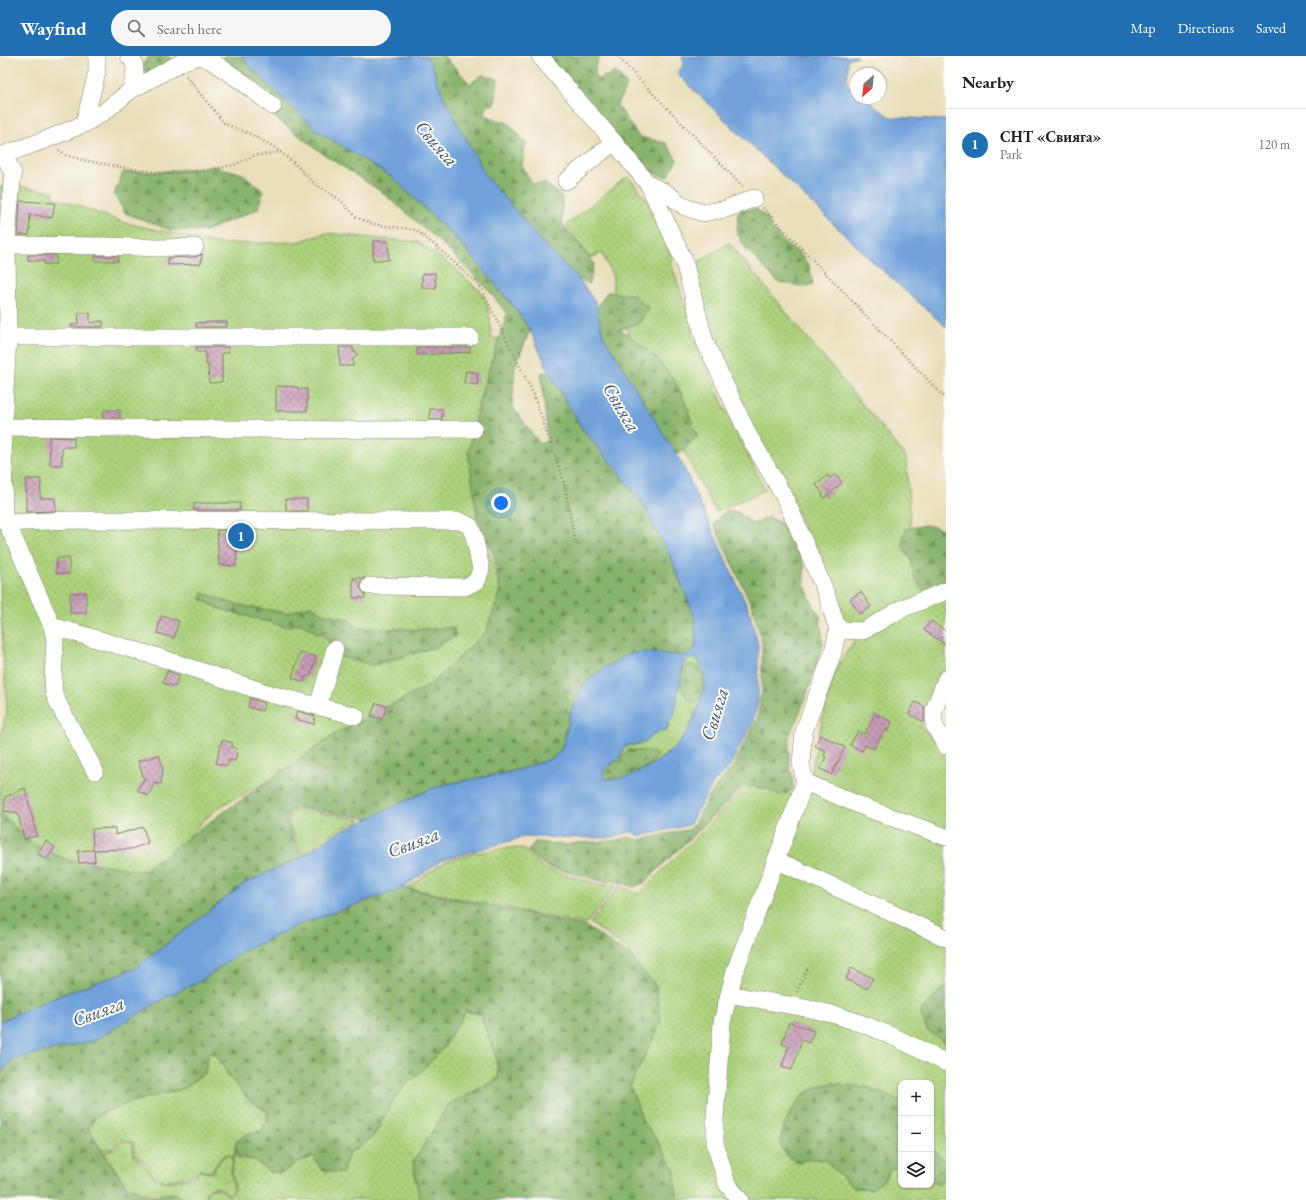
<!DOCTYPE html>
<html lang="en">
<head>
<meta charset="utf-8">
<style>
  :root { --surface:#fff; --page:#f6f6f6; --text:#202124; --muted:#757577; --line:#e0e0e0; --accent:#1f6fb2 }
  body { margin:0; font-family:"EB Garamond",serif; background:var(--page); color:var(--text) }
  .controls { position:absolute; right:12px; bottom:12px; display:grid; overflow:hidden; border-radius:8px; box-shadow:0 1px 3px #0004 }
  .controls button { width:36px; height:36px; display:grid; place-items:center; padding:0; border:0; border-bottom:1px solid var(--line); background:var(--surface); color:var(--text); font:20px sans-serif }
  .compass { position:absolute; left:850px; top:12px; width:36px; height:36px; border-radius:50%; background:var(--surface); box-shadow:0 1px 3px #0004; rotate:207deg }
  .you { position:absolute; left:501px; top:447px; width:14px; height:14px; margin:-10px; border:3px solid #fff; border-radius:50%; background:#1a73e8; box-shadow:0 0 0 6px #1a73e833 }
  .badge { display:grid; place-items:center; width:26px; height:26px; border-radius:50%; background:var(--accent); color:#fff; font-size:13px; font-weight:700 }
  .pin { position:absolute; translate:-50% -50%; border:2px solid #fff; box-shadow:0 1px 4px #0006 }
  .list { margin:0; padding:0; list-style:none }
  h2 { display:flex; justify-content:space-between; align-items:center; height:52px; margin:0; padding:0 16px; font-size:17px }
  h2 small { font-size:13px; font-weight:400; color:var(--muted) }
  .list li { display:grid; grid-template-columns:26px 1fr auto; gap:12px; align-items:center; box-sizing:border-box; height:72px; padding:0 16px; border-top:1px solid var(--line) }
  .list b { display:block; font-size:15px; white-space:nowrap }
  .list p { margin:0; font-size:13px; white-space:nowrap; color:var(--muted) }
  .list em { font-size:13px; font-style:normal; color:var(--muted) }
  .icon { flex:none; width:22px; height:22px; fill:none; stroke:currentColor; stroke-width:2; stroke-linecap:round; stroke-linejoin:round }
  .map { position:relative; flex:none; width:946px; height:1144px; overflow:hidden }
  header { display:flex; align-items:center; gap:24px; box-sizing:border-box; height:56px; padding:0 20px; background:var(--accent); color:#fff }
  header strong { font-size:19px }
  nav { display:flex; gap:22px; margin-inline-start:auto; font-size:14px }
  .search { width:280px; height:36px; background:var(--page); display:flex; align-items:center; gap:10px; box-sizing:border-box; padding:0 14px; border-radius:22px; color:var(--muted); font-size:15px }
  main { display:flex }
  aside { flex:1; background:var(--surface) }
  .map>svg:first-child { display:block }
  .grass { fill:url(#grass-dots); stroke:#64764c; fill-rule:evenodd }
  .forest { fill:url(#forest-firs); stroke:#526844 }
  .wetland { fill:url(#wetland-marsh); stroke:#64764c }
  .water { fill:#70a1da; stroke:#465e7b; fill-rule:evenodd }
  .building { fill:url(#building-cross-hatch) }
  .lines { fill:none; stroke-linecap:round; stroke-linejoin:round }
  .minor-casing { stroke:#827d6a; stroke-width:18 }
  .path { stroke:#827d6a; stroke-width:2.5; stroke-dasharray:1 3; stroke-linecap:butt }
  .minor { stroke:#fff; stroke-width:17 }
  .labels { text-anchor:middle; stroke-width:4; stroke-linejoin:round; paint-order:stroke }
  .water-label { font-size:19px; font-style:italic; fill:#425871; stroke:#fdfcf7 }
</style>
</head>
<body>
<header>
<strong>Wayfind</strong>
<div class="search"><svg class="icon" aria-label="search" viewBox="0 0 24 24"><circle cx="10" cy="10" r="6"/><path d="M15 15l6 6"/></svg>Search here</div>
<nav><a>Map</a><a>Directions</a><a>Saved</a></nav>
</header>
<main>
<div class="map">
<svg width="946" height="1144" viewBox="0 0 946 1144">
  <defs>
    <pattern id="grass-dots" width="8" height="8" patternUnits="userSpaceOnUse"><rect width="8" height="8" fill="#abd17b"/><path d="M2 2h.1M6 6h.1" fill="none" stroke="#93b36a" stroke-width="1.8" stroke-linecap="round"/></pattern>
    <pattern id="forest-firs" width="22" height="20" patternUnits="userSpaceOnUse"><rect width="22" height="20" fill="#88b36b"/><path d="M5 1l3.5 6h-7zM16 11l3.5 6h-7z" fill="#6e9157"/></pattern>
    <pattern id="wetland-marsh" width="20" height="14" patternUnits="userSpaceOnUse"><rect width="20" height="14" fill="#abd17b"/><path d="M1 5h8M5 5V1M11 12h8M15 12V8" fill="none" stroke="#93b36a"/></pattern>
    <pattern id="building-cross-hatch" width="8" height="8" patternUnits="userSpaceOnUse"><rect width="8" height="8" fill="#c99db7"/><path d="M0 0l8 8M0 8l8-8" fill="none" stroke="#a27f94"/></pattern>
  </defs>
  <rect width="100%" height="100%" fill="#fdfcf7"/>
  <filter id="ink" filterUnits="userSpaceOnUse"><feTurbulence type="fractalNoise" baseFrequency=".025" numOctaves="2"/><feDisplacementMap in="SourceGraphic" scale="8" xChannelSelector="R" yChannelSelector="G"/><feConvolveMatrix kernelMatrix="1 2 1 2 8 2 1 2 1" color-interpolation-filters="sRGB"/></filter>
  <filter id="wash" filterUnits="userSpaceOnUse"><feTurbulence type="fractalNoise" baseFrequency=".012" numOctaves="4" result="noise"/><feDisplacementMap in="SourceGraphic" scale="16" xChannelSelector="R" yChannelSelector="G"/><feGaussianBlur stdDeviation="0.9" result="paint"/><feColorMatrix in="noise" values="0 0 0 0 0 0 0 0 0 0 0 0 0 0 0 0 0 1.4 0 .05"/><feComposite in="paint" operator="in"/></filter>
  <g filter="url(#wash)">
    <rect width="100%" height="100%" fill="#e8deb9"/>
    <g class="grass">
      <path d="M628,120L646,143L673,202L672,210L688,257L693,281L730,364L765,434L716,456L694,415L629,278L613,234V221L602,197L590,202L566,169Z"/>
      <path d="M18,130L53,136V141L125,167L221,188L297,186L327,177L363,181L418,186L455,212L475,231L480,234L486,245L490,260L491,282H497L500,301L483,332L472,370L479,454L477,461L474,462L484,489L491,500L500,534L489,578L432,632L369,681L263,728L222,749L202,766L169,803L151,819L48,805L0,764V681L7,656L0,543V131Z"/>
      <path d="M729,187L906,401L912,490L946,530V619L921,670L946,695V1144H663L623,1026L651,931L626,892L590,867L619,830L639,838L754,723L804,744C816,702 821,658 835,617C839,606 848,595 854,585L814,505L790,434L764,395L722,306L692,210ZM901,1027H931V1129H901Z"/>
      <path d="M694,602L698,604C701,610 705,617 705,624C705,639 691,671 682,683C667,702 630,726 605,723C599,712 615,706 621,699C623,696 624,693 626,690L644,687L651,680L667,673L670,663L674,659L683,609L687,603Z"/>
      <path d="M298,752L361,764L331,778L303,799L287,763Z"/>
      <path d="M506,792H523L545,813L602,829L617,828L586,868L408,832L444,806L475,797Z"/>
      <path d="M466,955L480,958L497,1004L498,1023L448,1049L419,1141L425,1144H209L206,1137L213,1132L221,1134L229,1140L235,1133L232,1116L234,1100L227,1098L221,1102L211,1116L199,1114L191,1120L166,1125L154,1120L144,1106L135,1099L133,1086L121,1083L112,1093L101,1094L88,1073L96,1060L205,1017L207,997L216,999L231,1023L249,1044L268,1056L266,1066L262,1075L249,1077L234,1100L254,1104L270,1116L283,1117L294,1108L313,1100L349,1097L373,1081L395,1041L442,994Z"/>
    </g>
    <g class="forest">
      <path d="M152,0H168L174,7L144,25L142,9L148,2Z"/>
      <path d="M224,0H241C283,49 341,83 392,121C403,129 411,140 421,149C461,186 499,228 530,274L515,311L512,350L540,388L548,384L541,317L549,316L582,372L641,444L671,502L695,562L696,589L693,595L686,600L645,596L571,655L564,686L559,697L551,703L514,715L438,730L368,763L297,750L285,763L302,801L246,827L134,913L50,943L0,965V756L31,787L67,804L120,811L141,815L146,814L154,805L162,802L195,776L340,675L430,629L485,577L501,535L494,500L482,477L478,466L468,396L485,326L507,258L488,233L438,184L382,136L322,97L269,57L234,33L219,10Z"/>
      <path d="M421,0H444L470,28L482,19L498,23L495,48L486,50L484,59L508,67L526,87L522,109L532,128L545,127L562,141V168L594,207L589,228L551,208L493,137Z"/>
      <path d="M545,0H600L595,11L596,24L616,16L627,29L617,49L639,81L666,87L677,104L668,121L641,115Z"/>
      <path d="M213,110L243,118L263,135L258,153L205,175L170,174L125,157L114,138L123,116H158Z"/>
      <path d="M756,153L767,162L771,172L785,188L800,198L809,209L813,228L805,231L778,226L746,193L737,177L738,158L741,154Z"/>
      <path d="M607,236L634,239L649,253L639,267L620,273C638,286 656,299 669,317C683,335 689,358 697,380L681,397L655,394L589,264Z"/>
      <path d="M729,454C732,455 736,456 739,457C754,466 747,473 768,461L782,467L794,484L804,510V527L812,547L820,560L823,588L804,646L789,681V709L793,721V734L780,739L765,732L744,730L644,827L634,831L615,825L606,826L547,811L528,795L535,786L566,789L577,787L612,785L630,781L638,784L691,773L714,733L732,712L757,664L762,635V585L752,550L714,469L720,460Z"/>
      <path d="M925,469L943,473L946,470V529L936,534H922L914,520L911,504L903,491V482L906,473Z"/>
      <path d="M203,537L238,549L287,557L300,553L311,550L322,557L347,563L360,572L412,573L454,572L455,580L436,591L374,609L332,599L328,583L299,567L287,571L220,553L201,543Z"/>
      <path d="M688,608L699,611C705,620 706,642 694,648C681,641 675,618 688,608Z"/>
      <path d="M628,694L649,695L657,699C654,712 621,720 609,722L607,721L606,718L611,709L620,703Z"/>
      <path d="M403,832L585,870L628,898L656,930L661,967L630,1030L643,1066L654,1079L675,1115L676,1135L680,1144H425L419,1141L413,1107L448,1049L498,1023L497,1004L480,958L466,955L442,994L395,1041L373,1081L349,1097L342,1117L322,1114L313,1100L294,1108L283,1117L270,1116L254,1104L234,1100L236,1086L249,1077L262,1075L266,1066L268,1056L249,1044L231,1023L217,999L208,997L205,1017L183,1033L131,1046L96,1060L88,1073L125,1130L151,1141L176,1138L182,1144H0V1018L13,1003L93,985L166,941L201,925L243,895L298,869Z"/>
      <path d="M946,928V987L927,974L920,955Z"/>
      <path d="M831,1027L866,1031L901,1045V1112H891L883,1125L872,1133L854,1132L825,1104L811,1103L797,1106L787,1100L780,1089L783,1072L791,1055L803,1039L815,1032Z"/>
      <path d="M931,1090L933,1094L946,1105V1124L938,1128L931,1125Z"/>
    </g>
    <path class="wetland" d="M122,1085L132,1087L134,1100L142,1107L154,1122L166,1126L192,1122L200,1115L212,1117L221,1103L227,1099L233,1101L231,1116L234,1132L229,1139L221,1132L212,1131L205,1137L208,1144H183V1143L176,1137L151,1139L125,1128L104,1096L114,1094Z"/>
    <g class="water">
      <path d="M241,0H425L430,5L444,42L486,120L548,193L574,217L595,245L603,279L682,408L749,554L758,588V645L752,669L729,711L713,728L689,769L641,780L631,776L608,782L524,781L442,804L403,832L298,869L243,895L201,925L166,941L93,985L13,1003L0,1018V965L50,943L134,913L245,827L302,801L334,779L426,735L438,730L514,715L551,703L559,697L564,686L571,655L577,640L585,627L599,615L628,598L645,596L686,600L693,595L696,589L695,562L671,502L641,444L582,372L549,316L530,274L514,251L460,186L393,122L315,73L250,11ZM694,602L698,604C701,610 705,617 705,624C705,639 691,671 682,683C667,702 629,727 605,723C599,712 613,708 619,702C622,698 623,694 625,690L644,687L651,680L667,673L670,663L674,660L683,609L687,603Z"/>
      <path d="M682,0H858L848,3L847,27L856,35V42H865L890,61L946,64V271L871,204L677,18L684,8Z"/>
    </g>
    <g id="blocks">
      <g class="building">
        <path d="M20,145L55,147L52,162L30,158L29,179H18Z"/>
        <path d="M373,185H388L389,204H373Z"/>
        <path d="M202,198L201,208L168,209V202L195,201Z"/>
        <path d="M28,199H56V208H44V205L28,204Z"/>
        <rect x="95" y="200" width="23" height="5"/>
        <path d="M435,217L436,232H422V218Z"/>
        <path d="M79,257H90V267L103,265V271H71V269L78,268Z"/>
        <path d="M216,266H227V271H196V267Z"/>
        <path d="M196,291H228V297H222V326L209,327L208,308H206V296H197Z"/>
        <path d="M339,291H353V295L358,298L353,303V310H340Z"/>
        <path d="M417,291H470V296L417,299Z"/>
        <path d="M466,315L478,317L477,329L464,327Z"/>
        <path d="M276,330L298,331V333H307V355H276Z"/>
        <rect x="430" y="353" width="12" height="10"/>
        <path d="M104,354H120V362H103Z"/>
        <path d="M49,381L74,382V391H62V409H50Z"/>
        <path d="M835,418L842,427L824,442L821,435L816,429L828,419L830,422Z"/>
        <path d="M26,423H41L40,442H55L56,455L26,456Z"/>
        <rect x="286" y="443" width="21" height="12"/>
        <rect x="194" y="447" width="46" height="7"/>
        <path d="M217,474H240V487H237L236,510L219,509Z"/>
        <path d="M57,502H69V518L56,517Z"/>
        <path d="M353,522H365L361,525L360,530L362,535L365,538V542H353Z"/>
        <path d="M86,536V557H70V537Z"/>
        <path d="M861,536L871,551L860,558L850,543Z"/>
        <path d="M161,560L179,565L174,582L157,577Z"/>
        <path d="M931,565L946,575V589L924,574Z"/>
        <path d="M300,596L316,601L310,621L306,620L304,626L292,622Z"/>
        <path d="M167,615L179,619L175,631L163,627Z"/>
        <path d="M250,642L265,647L262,655L248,651Z"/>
        <path d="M915,646L925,651L924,666L909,658Z"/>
        <path d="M376,647L387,650L382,663L371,660Z"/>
        <path d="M297,655L315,660L314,668L295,663Z"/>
        <path d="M875,658L892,666L887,675L884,674L874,693L865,689L862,695L850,689L858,675L865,678Z"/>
        <path d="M820,679L845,691L832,718L820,713L826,701L824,700L826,695L815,690Z"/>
        <path d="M222,684L233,687L232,691L238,693L235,705L229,704L227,710L216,707Z"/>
        <path d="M159,699L163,712L161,728L155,727L148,740L137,734L144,723L138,705Z"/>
        <path d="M25,732L37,780L24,783L18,757L4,755L5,741Z"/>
        <path d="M143,771L148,787L131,793L93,794L92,773L115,772V779Z"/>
        <path d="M46,785L55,791L47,803L38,798Z"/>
        <path d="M94,794L95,806L79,807L78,795Z"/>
        <path d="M851,912L873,922L867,933L846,923Z"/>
        <path d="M789,966L814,975L809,987L802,984L792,1014L782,1010L789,990L782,988Z"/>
      </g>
    </g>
  </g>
  <g filter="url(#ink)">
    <use href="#blocks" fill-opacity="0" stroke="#827d6a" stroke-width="1"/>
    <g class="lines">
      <defs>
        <g id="minor">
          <path d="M129,0C139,9 134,23 131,34"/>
          <path d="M540,0L614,86L649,129L684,205L705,286L749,380L786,444L826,537L838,574L833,596L804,675L801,707L805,726L734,918L722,966L715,1062V1087L727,1128L740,1144"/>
          <path d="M84,68L97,16V0"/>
          <path d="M4,99L13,117L9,156L7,189L8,281L3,371L4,460L52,570L55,584L53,623L54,638L62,655L95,715"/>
          <path d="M0,100L45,84L84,68L104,56L131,34L184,5L200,0L210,4L244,27L273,50"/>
          <path d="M566,125L614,86"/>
          <path d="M649,129L665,136L685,151L703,157L726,153L754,142"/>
          <path d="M7,189L109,190L157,192L195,191"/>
          <path d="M8,281H470"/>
          <path d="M3,371L361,374L474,373"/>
          <path d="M6,467L70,464L460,465L470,470L474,480L481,513L477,525L465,531L370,530"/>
          <path d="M52,570L158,601L270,638L356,660"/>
          <path d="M838,574L863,575L901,553L946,535"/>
          <path d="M946,623L934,654V669L946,690"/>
          <path d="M318,650L335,593"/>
          <path d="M805,726L866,752L946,781"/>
          <path d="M776,804L946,882"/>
          <path d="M729,938C762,945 796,949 828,957C870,968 908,987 946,1007"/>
        </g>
      </defs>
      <use href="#minor" class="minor-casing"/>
      <g class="path">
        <path d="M617,0L743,131"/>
        <path d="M186,20L225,68L250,78L274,91L295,108L315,128L340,144L357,162L373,168L416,174L438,192L480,230L534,339L564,426L575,486"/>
        <path d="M59,94L66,99L83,104L131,113L171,118L213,114L236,108L253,100L281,96"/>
        <path d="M763,152L946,343"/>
        <path d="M797,936L807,913"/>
      </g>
      <use href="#minor" class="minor"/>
    </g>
  </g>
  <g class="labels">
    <g class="water-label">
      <text transform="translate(437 87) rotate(49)" y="7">Свияга</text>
      <text transform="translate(622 351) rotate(59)" y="7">Свияга</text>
      <text transform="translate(714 658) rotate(-73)" y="7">Свияга</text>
      <text transform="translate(413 786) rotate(-21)" y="7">Свияга</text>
      <text transform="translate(98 955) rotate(-20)" y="7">Свияга</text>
    </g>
  </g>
</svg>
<div class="controls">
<button>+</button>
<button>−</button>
<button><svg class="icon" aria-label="layers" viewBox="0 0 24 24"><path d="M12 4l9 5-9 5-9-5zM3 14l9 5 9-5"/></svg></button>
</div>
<svg class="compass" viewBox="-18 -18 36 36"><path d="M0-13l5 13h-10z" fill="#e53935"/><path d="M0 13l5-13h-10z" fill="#757577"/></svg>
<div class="you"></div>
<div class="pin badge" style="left:241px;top:480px">1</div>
</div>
<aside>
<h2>Nearby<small></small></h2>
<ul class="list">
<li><span class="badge">1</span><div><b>СНТ «Свияга»</b><p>Park</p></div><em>120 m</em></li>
</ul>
</aside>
</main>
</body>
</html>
